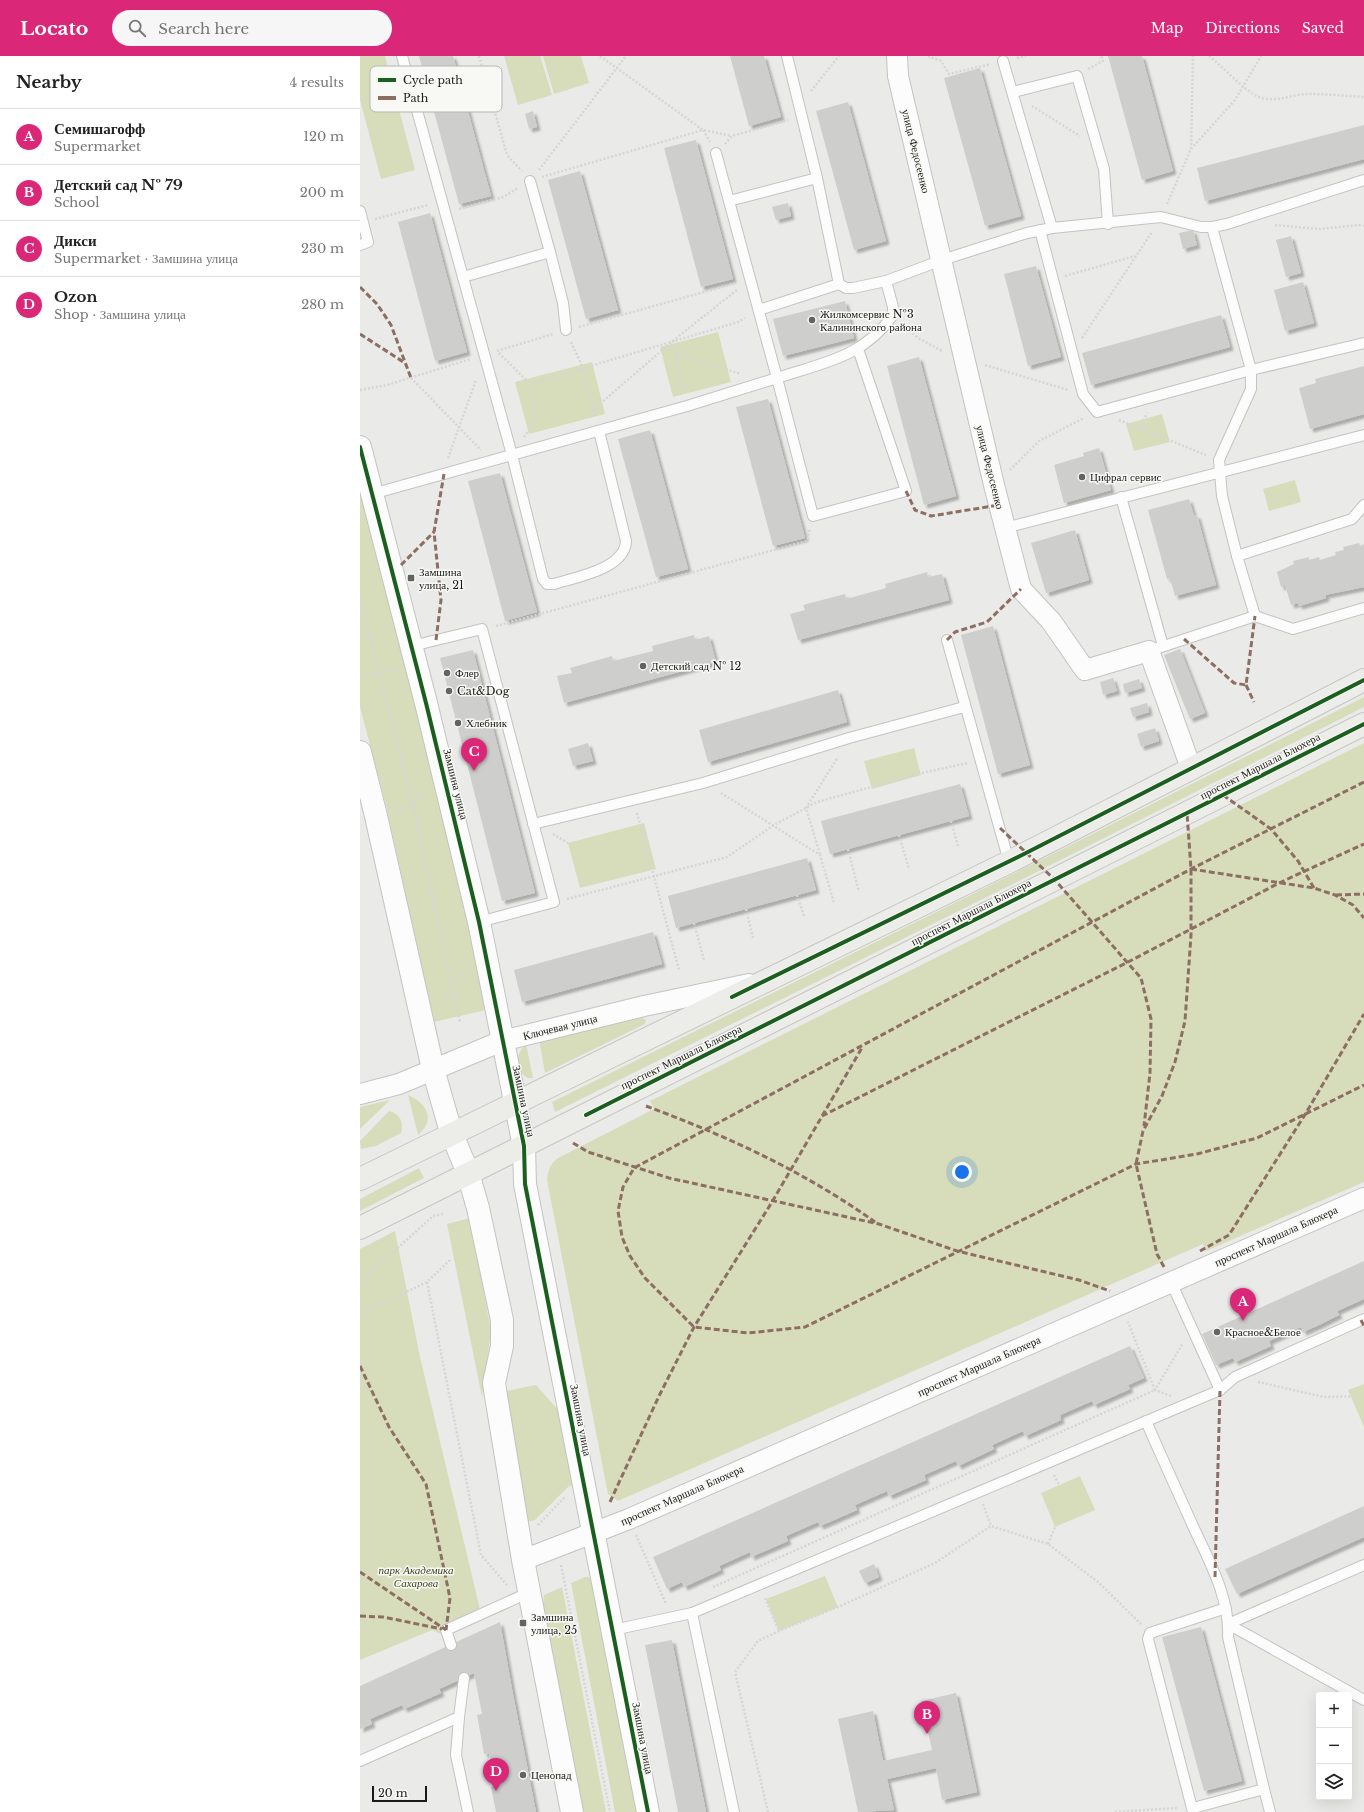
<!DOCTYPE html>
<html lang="en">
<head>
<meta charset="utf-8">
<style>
  :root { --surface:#fff; --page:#f6f6f6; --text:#222; --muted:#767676; --line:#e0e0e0; --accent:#db2777 }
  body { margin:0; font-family:"Libre Baskerville",serif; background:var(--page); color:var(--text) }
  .controls { position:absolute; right:12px; bottom:12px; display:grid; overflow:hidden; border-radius:4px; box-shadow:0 4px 16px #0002 }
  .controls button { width:36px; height:36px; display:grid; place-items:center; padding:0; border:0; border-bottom:1px solid var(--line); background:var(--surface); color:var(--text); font:20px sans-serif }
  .scale { position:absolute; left:12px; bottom:10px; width:55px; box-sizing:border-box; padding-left:4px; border:2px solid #1a1b19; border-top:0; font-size:11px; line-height:14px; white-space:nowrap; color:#1a1b19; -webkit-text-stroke:3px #f8f9f4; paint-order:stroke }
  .you { position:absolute; left:602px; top:1116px; width:14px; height:14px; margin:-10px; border:3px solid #fff; border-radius:50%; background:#1a73e8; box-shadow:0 0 0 6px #1a73e833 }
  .badge { display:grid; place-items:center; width:26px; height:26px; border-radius:50%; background:var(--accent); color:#fff; font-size:13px; font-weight:700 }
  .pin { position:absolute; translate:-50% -33px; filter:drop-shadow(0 1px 2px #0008) }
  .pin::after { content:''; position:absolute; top:21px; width:14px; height:12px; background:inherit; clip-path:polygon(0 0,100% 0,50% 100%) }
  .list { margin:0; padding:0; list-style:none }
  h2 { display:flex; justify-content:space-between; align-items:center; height:52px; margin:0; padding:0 16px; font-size:17px }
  h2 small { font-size:13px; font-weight:400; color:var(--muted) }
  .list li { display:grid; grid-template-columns:26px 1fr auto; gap:12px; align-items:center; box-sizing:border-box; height:56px; padding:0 16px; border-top:1px solid var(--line) }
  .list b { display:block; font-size:15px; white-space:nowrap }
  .list p { margin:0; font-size:13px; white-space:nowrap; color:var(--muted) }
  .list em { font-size:13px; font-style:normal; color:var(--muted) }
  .icon { flex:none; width:22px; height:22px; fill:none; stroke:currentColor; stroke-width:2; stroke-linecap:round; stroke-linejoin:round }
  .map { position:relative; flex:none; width:1004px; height:1756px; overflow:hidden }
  header { display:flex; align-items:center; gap:24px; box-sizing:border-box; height:56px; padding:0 20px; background:var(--accent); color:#fff }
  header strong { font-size:19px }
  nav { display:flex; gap:22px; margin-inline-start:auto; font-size:14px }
  .search { width:280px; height:36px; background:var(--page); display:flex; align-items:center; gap:10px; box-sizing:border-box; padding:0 14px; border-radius:22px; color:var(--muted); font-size:15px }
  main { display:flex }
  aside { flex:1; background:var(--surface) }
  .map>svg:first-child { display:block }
  .green { fill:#d7ddba }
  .building { fill:#cecfcd; filter:url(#shadow) }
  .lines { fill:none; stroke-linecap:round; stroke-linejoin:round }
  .service-casing { stroke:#c3c3c2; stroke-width:12 }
  .minor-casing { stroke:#c3c3c2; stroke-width:22 }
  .tertiary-casing { stroke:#c3c3c2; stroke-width:24 }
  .primary-casing { stroke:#c6c6c5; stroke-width:24 }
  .path { stroke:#d6d6d5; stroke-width:2.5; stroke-dasharray:2 2; stroke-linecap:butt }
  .service { stroke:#fcfcfc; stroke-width:10 }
  .minor { stroke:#fcfcfc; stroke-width:20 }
  .tertiary { stroke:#fcfcfc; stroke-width:22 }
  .primary { stroke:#ecede8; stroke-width:22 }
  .quiet { stroke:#8d6e63; stroke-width:3; stroke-dasharray:6 3; stroke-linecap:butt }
  .cycleway-casing { stroke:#f8f9f4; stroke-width:6 }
  .cycleway { stroke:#1b5e20; stroke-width:4 }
  .poi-dot { fill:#636461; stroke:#f8f9f4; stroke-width:1.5 }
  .labels { text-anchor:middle; stroke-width:3; stroke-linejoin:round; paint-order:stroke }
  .street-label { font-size:11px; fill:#1a1b19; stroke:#f8f9f4 }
  .poi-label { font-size:11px; fill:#1a1b19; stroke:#f8f9f4; text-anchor:start }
  .park-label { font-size:11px; font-style:italic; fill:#3a401b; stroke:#f8f9f4 }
  .key { fill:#f8f9f4; stroke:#b5b6b2; stroke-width:1 }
  .key-label { font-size:11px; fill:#1a1b19 }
</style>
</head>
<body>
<header>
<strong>Locato</strong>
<div class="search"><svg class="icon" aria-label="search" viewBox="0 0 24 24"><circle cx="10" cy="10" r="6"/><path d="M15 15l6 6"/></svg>Search here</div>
<nav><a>Map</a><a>Directions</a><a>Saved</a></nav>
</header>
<main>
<aside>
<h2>Nearby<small>4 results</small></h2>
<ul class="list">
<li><span class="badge">A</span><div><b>Семишагофф</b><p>Supermarket</p></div><em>120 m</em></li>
<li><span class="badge">B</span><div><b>Детский сад № 79</b><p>School</p></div><em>200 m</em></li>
<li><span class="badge">C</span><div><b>Дикси</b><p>Supermarket · Замшина улица</p></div><em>230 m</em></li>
<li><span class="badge">D</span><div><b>Ozon</b><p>Shop · Замшина улица</p></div><em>280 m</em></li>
</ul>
</aside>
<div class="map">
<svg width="1004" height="1756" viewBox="0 0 1004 1756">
  <defs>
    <filter id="shadow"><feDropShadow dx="3.5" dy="3.5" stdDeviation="1" flood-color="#0004"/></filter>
  </defs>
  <rect width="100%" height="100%" fill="#eaebe8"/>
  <g class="green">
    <path d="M0,0H25L55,114L21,123L0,44Z"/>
    <path d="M144,0H180L192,39L158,49Z"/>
    <path d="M183,0H221L229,27L194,38Z"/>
    <path d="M358,276L371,326L313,341L300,291Z"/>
    <path d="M232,306L245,358L169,378L155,326Z"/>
    <path d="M802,358L810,386L774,395L766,368Z"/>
    <path d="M935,424L941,446L909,455L903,433Z"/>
    <path d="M0,431C45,605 93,778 126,954L74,966L26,749L0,651Z"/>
    <path d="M1004,641V651L657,826L195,1056L192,1046L653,818Z"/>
    <path d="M1004,687V1126L846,1195L843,1188L258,1445L248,1438L187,1124C188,1114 190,1108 198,1102L294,1053L290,1045Z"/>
    <path d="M554,692L561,719L512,733L504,705Z"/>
    <path d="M284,767L296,813L220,832L208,787Z"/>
    <path d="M283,962L286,964L285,968L185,1017L179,983Z"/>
    <path d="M166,988L173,1022H168C154,1014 155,998 166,988Z"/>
    <path d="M48,1039C67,1047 76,1064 58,1079Z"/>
    <path d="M30,1044L0,1073V1051Z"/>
    <path d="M29,1055C40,1058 44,1066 41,1077L16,1090L1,1093L0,1085Z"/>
    <path d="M59,1112L64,1122L0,1155V1143Z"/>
    <path d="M110,1162L131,1275L122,1341L87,1168Z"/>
    <path d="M35,1175L60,1301L122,1562L81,1578L72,1574L0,1604V1193Z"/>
    <path d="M1004,1328V1371L988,1334Z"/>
    <path d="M176,1329L201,1357L216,1429L209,1430L175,1464L167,1466L143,1338L147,1335Z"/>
    <path d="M720,1420L735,1454L695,1471L681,1437Z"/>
    <path d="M465,1520L478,1551L419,1575L406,1543Z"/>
    <path d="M225,1521H229L234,1525L279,1756H255L211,1527Z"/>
    <path d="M202,1531L246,1756H223L183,1550L184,1539Z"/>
  </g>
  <g class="building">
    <path d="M59,0H93L131,140L99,148Z"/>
    <path d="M370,0H404L421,61L389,70Z"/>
    <path d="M748,0H782L813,115L782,124Z"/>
    <path d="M620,12L661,160L625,170L584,22Z"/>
    <path d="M488,46L526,185L494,194L456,55Z"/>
    <path d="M173,55L177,71L169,73L165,58Z"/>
    <path d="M1004,69V103L845,145L837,112Z"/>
    <path d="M336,84L373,223L341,231L304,92Z"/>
    <path d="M220,115L258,254L226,263L188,124Z"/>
    <path d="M428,147L431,160L416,164L412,151Z"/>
    <path d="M70,157L107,296L75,305L38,166Z"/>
    <path d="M833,174L837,189L823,193L819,177Z"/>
    <path d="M931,180L941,217L926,221L916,184Z"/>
    <path d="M676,210L701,301L668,310L644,218Z"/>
    <path d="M943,226L954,267L925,275L914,234Z"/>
    <path d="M485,245L494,282L423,300L413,263Z"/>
    <path d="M861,259L870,291L731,329L722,297Z"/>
    <path d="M559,301L596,440L564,449L527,310Z"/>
    <path d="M1004,310V358L950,373L939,332L956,327L955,323Z"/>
    <path d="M408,343L445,482L413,490L376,351Z"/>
    <path d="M290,374L328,513L296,521L258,383Z"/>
    <path d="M739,392L751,434L704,447L694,409L724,400L723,397Z"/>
    <path d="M140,417L177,556L145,565L108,425Z"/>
    <path d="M829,443L834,460L837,459L856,529L815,540L810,522L807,523L788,454Z"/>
    <path d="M715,474L729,524L686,537L671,487Z"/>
    <path d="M999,487L1000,490L1004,488V531L965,539L966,542L939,550L938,547L931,549L925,529L921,531L917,516L934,508L933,505L949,501V504L959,501L960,504L976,499L975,496L984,494L983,491Z"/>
    <path d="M567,516L568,521L582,518L589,544L438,584L430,558L445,554L443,549L485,538L486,543L526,532L525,528Z"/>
    <path d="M633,570L670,709L638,718L601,579Z"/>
    <path d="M334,579L335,584L349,580L356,606L204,647L197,620L212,617L210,612L252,600L253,605L293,595L292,590Z"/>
    <path d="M820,593L845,657L830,663L804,599Z"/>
    <path d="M113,594L175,837L142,845L80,602Z"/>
    <path d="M753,622L757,635L743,639L740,626Z"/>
    <path d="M779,623L782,632L765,637L763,628Z"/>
    <path d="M478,634L487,666L348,706L339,674Z"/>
    <path d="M787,647L789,656L773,661L770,652Z"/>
    <path d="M795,672L799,685L781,691L777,678Z"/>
    <path d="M228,687L233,705L213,710L208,693Z"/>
    <path d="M600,728L609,760L470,798L461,765Z"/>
    <path d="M447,802L456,834L316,872L308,840Z"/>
    <path d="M293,876L302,908L162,946L154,914Z"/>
    <path d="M1004,1205V1243L977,1255L979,1259L961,1268L943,1276L941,1271L909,1285L911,1290L875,1306L873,1302L856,1309L842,1278Z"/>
    <path d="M770,1290L784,1322L768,1329L770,1333L734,1349L732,1345L700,1359L701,1364L665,1380L663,1375L632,1389L634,1393L598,1410L596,1405L564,1419L566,1424L529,1440L527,1435L495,1449L497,1454L460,1470L458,1466L426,1480L428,1485L391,1501L390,1496L359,1510L361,1514L324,1531L322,1526L307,1533L293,1501Z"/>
    <path d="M1004,1450V1481L877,1538L865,1513Z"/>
    <path d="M514,1508L519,1521L505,1527L499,1515Z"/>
    <path d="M140,1566L152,1633L176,1756H136L131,1731L136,1730L129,1697L124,1698L117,1659L122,1658L114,1617L79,1633L81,1637L44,1653L42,1649L10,1663L12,1668L0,1673V1630Z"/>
    <path d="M841,1571L882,1725L844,1735L802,1581Z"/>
    <path d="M312,1584L318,1615L346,1756H318L285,1589Z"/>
    <path d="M596,1637L617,1736L582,1744L576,1712L527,1723L534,1754L498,1756L478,1663L513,1655L523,1705L572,1694L561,1645Z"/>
  </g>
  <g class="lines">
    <defs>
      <g id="service">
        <path d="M42,0L152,399L183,523L187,528H194C216,521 265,513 266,485L239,375"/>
        <path d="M427,0L457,122L479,228"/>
        <path d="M643,5L692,172"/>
        <path d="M653,36L717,20L744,113L748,168"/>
        <path d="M170,125L190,196"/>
        <path d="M369,145L457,122"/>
        <path d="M0,155L8,186L0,189"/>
        <path d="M852,171L891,314V333L859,404L862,440L877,500L895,560"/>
        <path d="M680,174L723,338L737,356L891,314L1004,287"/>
        <path d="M103,221L190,196L203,247L206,274"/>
        <path d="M399,254L479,228L486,232H493L526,225L582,204L667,177L692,172L801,161L841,171H852L867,168L1004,124"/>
        <path d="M498,293L546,435L453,460L417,322C462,307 504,301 533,259V251L526,225"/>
        <path d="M12,438L327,350L417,322L356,97"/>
        <path d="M761,441L803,590"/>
        <path d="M645,472L1004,379"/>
        <path d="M877,500L992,463L1004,449"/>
        <path d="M587,584L649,806"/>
        <path d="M52,590L122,573L194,846L119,866"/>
        <path d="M789,595L895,560L933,573L1004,552"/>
        <path d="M173,768L343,727L489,682L604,651"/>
        <path d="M811,1226L860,1334"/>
        <path d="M786,1365C801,1400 817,1434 832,1468C848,1503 870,1541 868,1581L904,1733L833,1752"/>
        <path d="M868,1568L1004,1644"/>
        <path d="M868,1568L1004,1509"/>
        <path d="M253,1574L332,1557"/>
        <path d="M91,1589L86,1574L170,1536"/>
        <path d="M104,1622L99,1661L96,1699L108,1756"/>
        <path d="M0,1705L99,1661"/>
        <path d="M904,1733L910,1756"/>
        <path d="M374,1756L332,1557L860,1334L875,1321L1004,1263"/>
        <path d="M833,1756L788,1583L790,1577L866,1552"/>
      </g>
      <g id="minor">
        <path d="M537,0L538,20L634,429L661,533L691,565L725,614L789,595L831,712"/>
        <path d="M0,1038L39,1028L142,985L284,950L389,928"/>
        <path d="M163,1504L269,1463L1004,1142"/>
      </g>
      <g id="tertiary">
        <path d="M0,391L66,647L119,866L164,1090L165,1128L288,1756"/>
        <path d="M0,696L16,760L73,1013L91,1076L108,1117L118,1152L142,1264V1290L134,1327L136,1340L163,1504L212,1756"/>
      </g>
      <g id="primary">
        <path d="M0,1123L649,806L1004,624"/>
        <path d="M0,1172L1004,668"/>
      </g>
    </defs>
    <use href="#service" class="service-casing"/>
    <use href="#minor" class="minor-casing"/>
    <use href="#tertiary" class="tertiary-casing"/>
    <use href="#primary" class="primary-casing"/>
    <g class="path">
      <path d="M119,0L147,99L162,115"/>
      <path d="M240,0L343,74L372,80"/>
      <path d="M568,0L581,5L589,18L631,8"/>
      <path d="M849,0C865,12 878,29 895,39C912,49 931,38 949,38C967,38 986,40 1004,41"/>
      <path d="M657,2L666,0"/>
      <path d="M728,13L743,5L741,0"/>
      <path d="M451,35L479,0"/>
      <path d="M672,50L720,80"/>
      <path d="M365,88L372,80L428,64"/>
      <path d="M831,93L833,0"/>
      <path d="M179,114L266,0"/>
      <path d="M182,121L343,74L350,86"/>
      <path d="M807,148L831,93L875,44L901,0"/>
      <path d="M99,153L143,141L158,132"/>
      <path d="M15,163L68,149"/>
      <path d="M915,169L959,173L1000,169L1004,170"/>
      <path d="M705,220L775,200"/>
      <path d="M543,270L560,283L582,295"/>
      <path d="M219,271L376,227"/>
      <path d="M722,282L792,176"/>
      <path d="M314,284L323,336"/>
      <path d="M211,286L223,312L235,361"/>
      <path d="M137,295L193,278"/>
      <path d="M139,297L170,328L378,266L385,262"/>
      <path d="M316,298L381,318"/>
      <path d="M625,309L708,334"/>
      <path d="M51,322L121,394"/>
      <path d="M0,334L27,329L111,303"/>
      <path d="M234,353L314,284L378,233"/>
      <path d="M759,364L846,399"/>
      <path d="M780,372L787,357"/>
      <path d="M164,381L176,364L170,328"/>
      <path d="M88,402L116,324"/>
      <path d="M650,414L679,385L724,362"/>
      <path d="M0,543L53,748L100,966"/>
      <path d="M136,570L447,485L450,472"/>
      <path d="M0,622L37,612"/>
      <path d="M361,737L460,799L474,847"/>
      <path d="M34,756L53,748L67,735"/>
      <path d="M277,757L319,914"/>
      <path d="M591,765L598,790"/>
      <path d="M193,778L208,787"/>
      <path d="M539,779L549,813"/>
      <path d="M488,793L499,836"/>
      <path d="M460,798L446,752L478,701"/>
      <path d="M437,839L444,860"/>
      <path d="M207,843L367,801L414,769L457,746L566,716L608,707"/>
      <path d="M386,853L393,882"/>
      <path d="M334,867L344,904"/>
      <path d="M80,950L107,911"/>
      <path d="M90,1204L67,1226L121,1499L147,1529"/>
      <path d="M0,1228L10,1217L73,1160L83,1158"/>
      <path d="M0,1258L67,1226"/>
      <path d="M898,1326L964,1341L1004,1340"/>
      <path d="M811,1340L795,1334L823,1287"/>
      <path d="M694,1419L699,1429"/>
      <path d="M623,1448L631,1470"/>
      <path d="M178,1469L205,1441"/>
      <path d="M276,1479L306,1548"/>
      <path d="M688,1488L695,1471"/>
      <path d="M201,1509L250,1756"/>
      <path d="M353,1531L795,1334L768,1266"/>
      <path d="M405,1542L419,1575"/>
      <path d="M408,1756L375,1616L398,1585L419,1575L478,1551L575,1507L631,1470L688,1488L738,1526L781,1568"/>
      <path d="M755,1756L818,1752"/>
    </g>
    <use href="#service" class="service"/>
    <use href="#minor" class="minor"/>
    <use href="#tertiary" class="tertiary"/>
    <use href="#primary" class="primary"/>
    <g class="quiet">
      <path d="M0,231L17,248L31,269L51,322"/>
      <path d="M0,278L45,307"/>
      <path d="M546,435L555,454L571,460L639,449"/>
      <path d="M41,509L74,476"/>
      <path d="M824,583L874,627L886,629L895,560"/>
      <path d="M76,584L81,544L74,476L84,418"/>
      <path d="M587,584L595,576L627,566L661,533"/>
      <path d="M886,629L894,646"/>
      <path d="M1004,726L831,813L274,1112L263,1131L258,1155L262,1181L270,1200L285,1222L334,1271L388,1277L445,1271L776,1108L837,1098L897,1082L1004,1029"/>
      <path d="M863,739L911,773L938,805L954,832"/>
      <path d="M640,772L695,824L781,922L791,963L790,1017L784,1070"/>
      <path d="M831,813L954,832L975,839L993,849L1004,862"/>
      <path d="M976,839L1004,838"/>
      <path d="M286,1050C367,1080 445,1116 515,1166"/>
      <path d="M462,1060L768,906L919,827L1004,788"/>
      <path d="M213,1087L228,1096L309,1122L519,1168L597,1195L719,1224L750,1235"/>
      <path d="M840,1195L869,1179L946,1057L1004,958"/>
      <path d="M804,1211L797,1198L776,1108L783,1075L802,1040L815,1006L825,965L831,879V813L827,757"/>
      <path d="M1001,1264L1004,1270"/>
      <path d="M0,1310L29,1371L66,1428L90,1542L86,1574"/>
      <path d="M250,1446L299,1340L334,1271L412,1146L503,990"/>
      <path d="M0,1516L86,1574"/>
      <path d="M855,1521L860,1334"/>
      <path d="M0,1560L23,1561L82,1573"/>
    </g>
    <defs>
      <g id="cycleway">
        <path d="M0,391L66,647L119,866L164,1090L165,1128L288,1756"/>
        <path d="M372,941L666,797L1004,624"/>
        <path d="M226,1059L1004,668"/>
      </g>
    </defs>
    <use href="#cycleway" class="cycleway-casing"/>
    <use href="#cycleway" class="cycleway"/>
  </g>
  <g class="poi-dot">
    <circle cx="452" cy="264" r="4"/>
    <circle cx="722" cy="421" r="4"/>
    <rect x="47" y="518" width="8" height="8" rx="2"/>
    <circle cx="283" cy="610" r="4"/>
    <circle cx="87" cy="617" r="4"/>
    <circle cx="89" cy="635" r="4"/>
    <circle cx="98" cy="667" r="4"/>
    <circle cx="857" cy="1276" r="4"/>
    <rect x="159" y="1563" width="8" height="8" rx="2"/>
    <circle cx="163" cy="1719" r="4"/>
  </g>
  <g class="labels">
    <g class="street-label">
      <text transform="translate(556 95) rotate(76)" y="4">улица Федосеенко</text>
      <text transform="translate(630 411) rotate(76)" y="4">улица Федосеенко</text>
      <text transform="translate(900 710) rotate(-27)" y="4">проспект Маршала Блюхера</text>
      <text transform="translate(96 728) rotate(76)" y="4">Замшина улица</text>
      <text transform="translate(611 856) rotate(-27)" y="4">проспект Маршала Блюхера</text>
      <text transform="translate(200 971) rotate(-14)" y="4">Ключевая улица</text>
      <text transform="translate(321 1001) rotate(-26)" y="4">проспект Маршала Блюхера</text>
      <text transform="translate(164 1045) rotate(78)" y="4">Замшина улица</text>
      <text transform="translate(916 1180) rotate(-24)" y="4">проспект Маршала Блюхера</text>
      <text transform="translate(619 1310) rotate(-24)" y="4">проспект Маршала Блюхера</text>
      <text transform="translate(221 1364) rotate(79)" y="4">Замшина улица</text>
      <text transform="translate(322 1439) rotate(-24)" y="4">проспект Маршала Блюхера</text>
      <text transform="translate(283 1682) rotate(79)" y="4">Замшина улица</text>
    </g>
    <g class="poi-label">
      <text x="460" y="262">Жилкомсервис №3<tspan x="460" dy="13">Калининского района</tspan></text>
      <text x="730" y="425">Цифрал сервис</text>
      <text x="59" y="520">Замшина<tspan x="59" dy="13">улица, 21</tspan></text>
      <text x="291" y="614">Детский сад № 12</text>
      <text x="95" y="621">Флер</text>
      <text x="97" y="639">Cat&amp;Dog</text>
      <text x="106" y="671">Хлебник</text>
      <text x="865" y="1280">Красное&amp;Белое</text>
      <text x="171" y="1565">Замшина<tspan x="171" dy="13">улица, 25</tspan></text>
      <text x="171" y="1723">Ценопад</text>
    </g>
    <g class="park-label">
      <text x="56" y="1518">парк Академика<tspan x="56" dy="13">Сахарова</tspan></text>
    </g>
  </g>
  <rect x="10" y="10" width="132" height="46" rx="6" class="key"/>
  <rect x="18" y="22" width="18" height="4" fill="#1b5e20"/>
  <rect x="18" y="40" width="18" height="4" fill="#8d6e63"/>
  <g class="key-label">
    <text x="43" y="28">Cycle path</text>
    <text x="43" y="46">Path</text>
  </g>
</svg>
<div class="controls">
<button>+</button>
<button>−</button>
<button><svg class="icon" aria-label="layers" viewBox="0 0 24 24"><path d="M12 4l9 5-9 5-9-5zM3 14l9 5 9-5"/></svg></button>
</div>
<div class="scale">20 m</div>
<div class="you"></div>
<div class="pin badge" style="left:883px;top:1265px">A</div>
<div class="pin badge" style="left:567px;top:1678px">B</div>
<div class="pin badge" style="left:114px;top:715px">C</div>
<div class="pin badge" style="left:136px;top:1735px">D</div>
</div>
</main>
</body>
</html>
